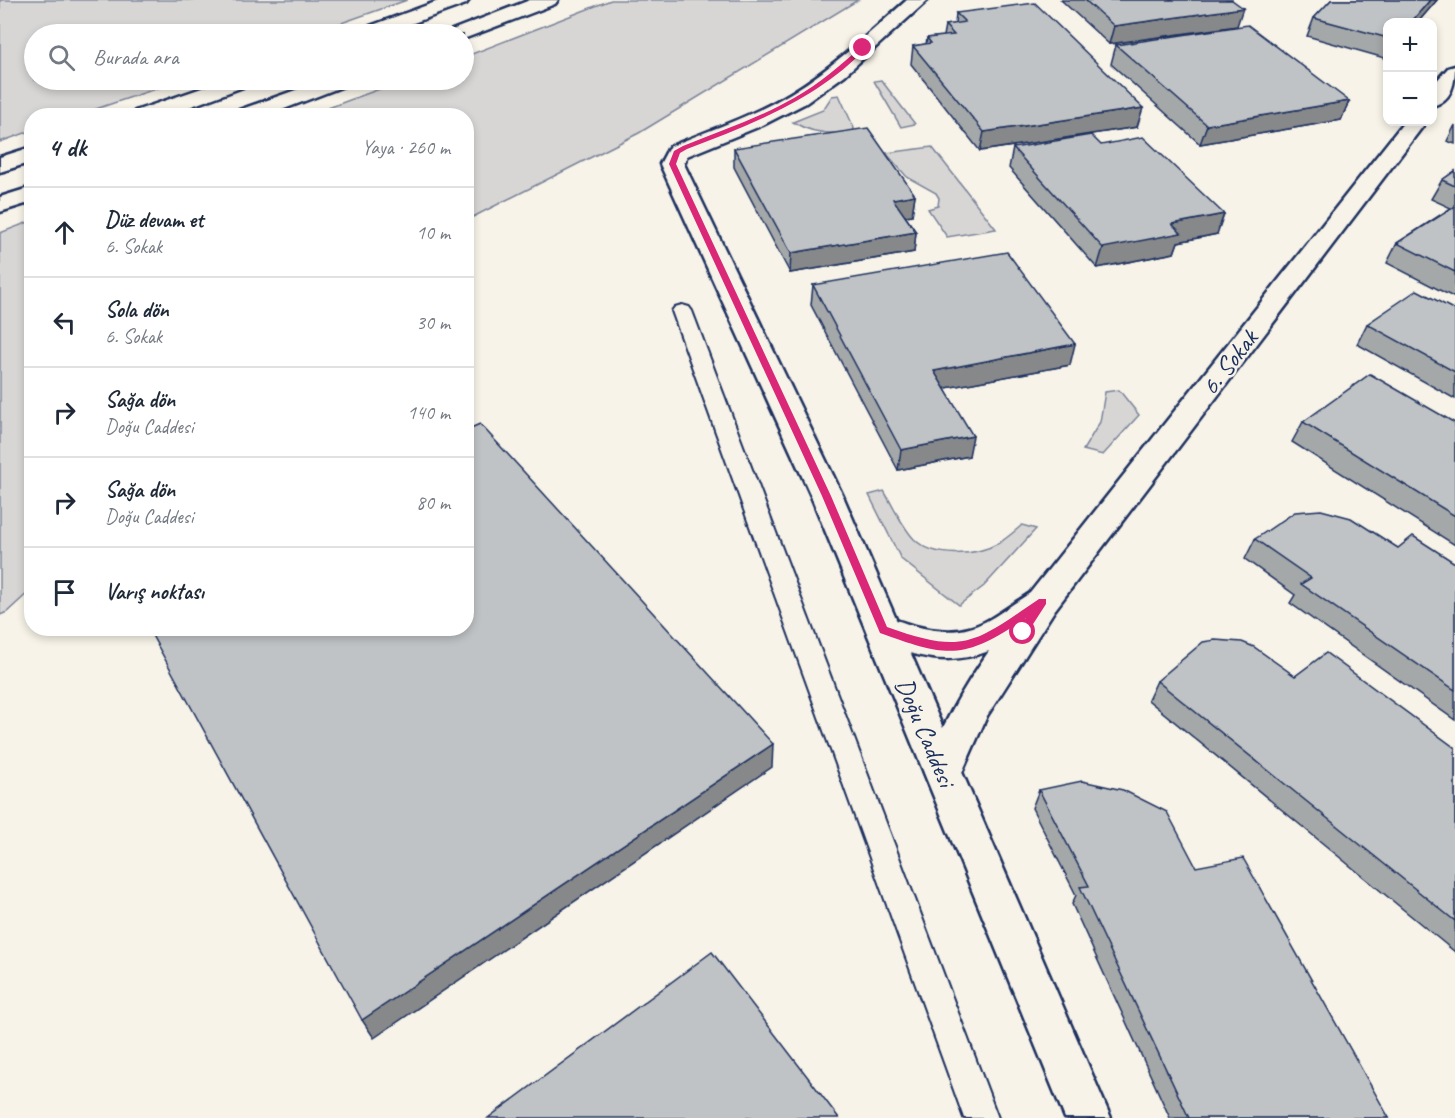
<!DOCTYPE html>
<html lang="tr">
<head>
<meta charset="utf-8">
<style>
  :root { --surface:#fff; --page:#f6f6f7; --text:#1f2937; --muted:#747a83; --line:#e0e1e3 }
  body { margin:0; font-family:Caveat,sans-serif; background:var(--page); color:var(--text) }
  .controls { position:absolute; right:18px; top:18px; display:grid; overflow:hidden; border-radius:12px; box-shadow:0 3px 9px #0003 }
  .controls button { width:54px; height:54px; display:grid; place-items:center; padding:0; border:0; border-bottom:2px solid var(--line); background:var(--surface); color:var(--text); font:30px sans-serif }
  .stop { position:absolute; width:18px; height:18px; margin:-14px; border:4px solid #db2777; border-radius:50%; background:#fff }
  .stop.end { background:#db2777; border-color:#fff; box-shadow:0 2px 6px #0008 }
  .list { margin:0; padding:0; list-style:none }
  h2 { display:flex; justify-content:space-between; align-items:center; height:78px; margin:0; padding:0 24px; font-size:26px }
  h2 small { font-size:20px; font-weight:400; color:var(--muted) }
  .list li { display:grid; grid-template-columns:39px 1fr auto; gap:18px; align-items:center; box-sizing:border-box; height:90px; padding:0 24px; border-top:2px solid var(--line) }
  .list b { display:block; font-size:22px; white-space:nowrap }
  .list p { margin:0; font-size:20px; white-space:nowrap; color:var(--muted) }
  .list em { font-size:20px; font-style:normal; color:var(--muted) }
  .icon { flex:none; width:33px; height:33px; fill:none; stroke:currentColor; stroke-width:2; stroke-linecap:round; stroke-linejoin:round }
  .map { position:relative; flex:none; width:1455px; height:1118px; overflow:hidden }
  .search { position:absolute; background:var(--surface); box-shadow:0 3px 9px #0003; left:24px; top:24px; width:450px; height:66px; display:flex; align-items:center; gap:15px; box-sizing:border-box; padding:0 21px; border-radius:33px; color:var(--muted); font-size:22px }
  .panel { position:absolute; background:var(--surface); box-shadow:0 3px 9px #0003; left:24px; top:108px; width:450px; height:528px; border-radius:24px }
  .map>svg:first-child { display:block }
  .green { fill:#d7d6d4; stroke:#798299; stroke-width:1.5 }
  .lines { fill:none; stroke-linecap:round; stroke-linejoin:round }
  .lane-casing { stroke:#1b2f5e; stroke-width:4 }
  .street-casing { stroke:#1b2f5e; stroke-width:5 }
  .secondary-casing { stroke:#1b2f5e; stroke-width:5 }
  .highway-casing { stroke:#1b2f5e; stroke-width:5 }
  .lane { fill:#f7f3e8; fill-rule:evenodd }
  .street { fill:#f7f3e8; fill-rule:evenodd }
  .secondary { fill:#f7f3e8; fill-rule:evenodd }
  .highway { fill:#f7f3e8; fill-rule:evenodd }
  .wall { fill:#a5a8a9; stroke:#1b2f5e; stroke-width:1.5 }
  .shaded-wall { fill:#86888a; stroke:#1b2f5e; stroke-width:1.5 }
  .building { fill:#c0c3c5; stroke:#1b2f5e; stroke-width:1.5 }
  .route { fill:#db2777 }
  .labels { text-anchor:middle; stroke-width:4.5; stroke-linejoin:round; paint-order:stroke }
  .street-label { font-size:26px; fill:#1b2f5e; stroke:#f7f3e8 }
</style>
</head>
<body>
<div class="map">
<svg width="1455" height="1118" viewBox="0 0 1455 1118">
  <rect width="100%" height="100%" fill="#f7f3e8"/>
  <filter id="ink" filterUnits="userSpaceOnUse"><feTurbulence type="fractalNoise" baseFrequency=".0167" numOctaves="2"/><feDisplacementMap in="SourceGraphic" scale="12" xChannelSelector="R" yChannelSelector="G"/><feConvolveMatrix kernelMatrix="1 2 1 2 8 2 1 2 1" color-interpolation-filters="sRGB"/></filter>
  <g filter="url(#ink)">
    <g class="green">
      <path d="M0,0H407L310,34H34V80H182L78,115L32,116L31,131L0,142Z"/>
      <path d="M611,0H858L639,133L467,220L466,116L309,115L404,80H464V57Z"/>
      <path d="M881,80L915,124L901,127L874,81Z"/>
      <path d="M839,95L854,128L853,132C832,135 812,134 793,122L823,110L832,96Z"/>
      <path d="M932,147L996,229L947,237L928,209L938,206L939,198L936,193L907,177L886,153Z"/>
      <path d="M31,221V590L7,612L0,615V233Z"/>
      <path d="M1119,390L1139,415L1103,455L1083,450L1100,422L1105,392Z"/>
      <path d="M884,491C893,506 902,526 914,539C934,559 976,556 999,543C1007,538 1015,531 1022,525L1036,529L984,586L959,605L901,559L869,495Z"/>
    </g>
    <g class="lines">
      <defs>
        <path id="lane" d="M682,305L689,307L692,311L998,1118H964L672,311L675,307Z"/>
        <g id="street">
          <path d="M1455,66C1455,83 1452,101 1432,106V86L1448,68Z"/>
          <path d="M1404,122H1426L1054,611L987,716L957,784L943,789L929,784L924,772C940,729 962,689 989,651C942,668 915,655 871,640L866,630L871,620C889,614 898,622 915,626C971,640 985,622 1030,593Z"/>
        </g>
        <path id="secondary" d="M907,0H928L845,75L806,103L763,125L687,156L684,164L843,496L1111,1118H1065L811,496L660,164L669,147C710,130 753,116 791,93C834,67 869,33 907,0Z"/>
        <g id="highway">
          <path d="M441,0H469L466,4L383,34H356L359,30Z"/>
          <path d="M530,0H558L555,4L466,38L464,39V34H449L452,30Z"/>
          <path d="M225,80H255L251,84L165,116H132L135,111Z"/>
          <path d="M324,80H353L349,84L266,116H233L236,111Z"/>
          <path d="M32,147V162L0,172V157Z"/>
          <path d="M32,187V202L0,212V197Z"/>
        </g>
      </defs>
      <use href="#lane" class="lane-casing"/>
      <use href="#street" class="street-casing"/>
      <use href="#secondary" class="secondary-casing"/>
      <use href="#highway" class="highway-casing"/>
      <use href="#lane" class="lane"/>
      <use href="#street" class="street"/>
      <use href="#secondary" class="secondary"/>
      <use href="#highway" class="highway"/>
    </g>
    <g class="wall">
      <path d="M1061,0H1232L1237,26L1109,44Z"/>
      <path d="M1331,0H1437L1418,22H1388V59L1307,36L1314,18Z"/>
      <path d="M956,13L1137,127L980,151L911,64L913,46L926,44L927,38L943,36L945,25L955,24Z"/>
      <path d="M1116,45L1349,101L1341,120L1200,144L1111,64Z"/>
      <path d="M1455,125V144L1447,141Z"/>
      <path d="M1101,145L1217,234L1178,242L1174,253L1097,268L1009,168L1013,148Z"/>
      <path d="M734,148L915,195L912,215L905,216L916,232L914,252L790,273L734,167Z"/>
      <path d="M1455,171V298L1387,263L1397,243L1451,208L1431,199L1442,180Z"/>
      <path d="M813,285L1070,365L945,388L969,456L898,470L811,305Z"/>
      <path d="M1455,310V399L1357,344L1367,324Z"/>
      <path d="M1303,422L1455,423V545L1292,442Z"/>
      <path d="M1255,539L1398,548L1455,563V720L1290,603L1295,595L1245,559Z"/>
      <path d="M1295,676L1455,748V952L1148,700L1157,681Z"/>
      <path d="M1039,790L1196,867L1389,1118H1170L1072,904L1076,895L1032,808Z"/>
    </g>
    <g class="shaded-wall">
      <path d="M1430,0H1437L1418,22H1411Z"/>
      <path d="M1243,8L1237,26L1109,44L1114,26Z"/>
      <path d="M1349,101L1341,120L1200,144L1207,125Z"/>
      <path d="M1143,108L1137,127L980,151L984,132Z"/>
      <path d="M915,195L912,215L891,218L893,199Z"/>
      <path d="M1224,214L1217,234L1178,242L1174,253L1097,268L1103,248L1172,224Z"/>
      <path d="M916,232L914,252L790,273L791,253Z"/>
      <path d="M1075,344L1070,365L930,391L934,371Z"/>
      <path d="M973,436L969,456L898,470L901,450Z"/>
      <path d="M773,744L772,767L374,1038L362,1020Z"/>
    </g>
    <g class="building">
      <path d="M1085,0H1232L1243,8L1114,26Z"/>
      <path d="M1331,0H1430L1411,22H1388V38L1314,18Z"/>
      <path d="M1035,3L1143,108L984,132L913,46L931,43L927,38L954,35L945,25L965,22L956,13Z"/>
      <path d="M1248,25L1349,101L1207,125L1116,45Z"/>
      <path d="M868,128L915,195L893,199L916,232L791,253L734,148Z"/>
      <path d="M1091,135L1101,145L1143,137L1224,214L1172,224L1181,233L1103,248L1013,148Z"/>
      <path d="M1455,171V186L1442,180Z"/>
      <path d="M1454,207H1455V272L1397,243Z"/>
      <path d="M1007,252L1075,344L934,371L973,436L901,450L813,285Z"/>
      <path d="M1417,290L1455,310V372L1367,324Z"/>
      <path d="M1370,374L1455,423V516L1303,422Z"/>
      <path d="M480,424L773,744L362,1020L148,628H466V430Z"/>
      <path d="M1321,510L1351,518L1398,548L1413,536L1455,563V690L1301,584L1311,578L1255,539L1295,512Z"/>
      <path d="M1215,640L1242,642L1254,647L1295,676L1326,653L1455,748V921L1157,681L1203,642Z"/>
      <path d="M1082,781L1123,790L1167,812L1196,867L1243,858L1389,1118H1189L1080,887L1089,886L1039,790Z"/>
      <path d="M712,952L839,1118H488Z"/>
    </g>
  </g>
  <path class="route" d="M861,47L866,48C818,99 752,124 687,149L680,153L676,164L831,496L887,627C965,655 974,643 1039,599H1046V604L1026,635L1023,636L1018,632L1026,618C964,660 949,658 880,633L822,496L669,164L674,151L683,146C720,131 759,118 794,98C819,84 841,65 861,47Z"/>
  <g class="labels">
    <g class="street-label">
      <text transform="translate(1229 362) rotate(-52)" y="9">6. Sokak</text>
      <text transform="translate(926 732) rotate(67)" y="9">Doğu Caddesi</text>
    </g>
  </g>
</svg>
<div class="controls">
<button>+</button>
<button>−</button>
</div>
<div class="stop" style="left:1023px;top:632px"></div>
<div class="stop end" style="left:863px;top:48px"></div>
<div class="search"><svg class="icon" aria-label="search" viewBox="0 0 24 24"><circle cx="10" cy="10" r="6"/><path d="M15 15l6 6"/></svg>Burada ara</div>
<section class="panel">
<h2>4 dk<small>Yaya · 260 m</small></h2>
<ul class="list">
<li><svg class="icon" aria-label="ahead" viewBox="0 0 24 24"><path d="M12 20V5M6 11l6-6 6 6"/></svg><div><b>Düz devam et</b><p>6. Sokak</p></div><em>10 m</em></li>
<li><svg class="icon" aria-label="left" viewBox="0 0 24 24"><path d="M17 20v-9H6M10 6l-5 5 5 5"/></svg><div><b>Sola dön</b><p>6. Sokak</p></div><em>30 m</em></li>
<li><svg class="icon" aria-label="right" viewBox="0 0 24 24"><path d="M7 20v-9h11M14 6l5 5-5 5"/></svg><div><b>Sağa dön</b><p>Doğu Caddesi</p></div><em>140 m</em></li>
<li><svg class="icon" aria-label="right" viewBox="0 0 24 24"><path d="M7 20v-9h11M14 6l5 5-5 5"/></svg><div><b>Sağa dön</b><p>Doğu Caddesi</p></div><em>80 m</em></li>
<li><svg class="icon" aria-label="arrive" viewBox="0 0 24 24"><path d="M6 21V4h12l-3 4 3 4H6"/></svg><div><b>Varış noktası</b></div></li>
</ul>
</section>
</div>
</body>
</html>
